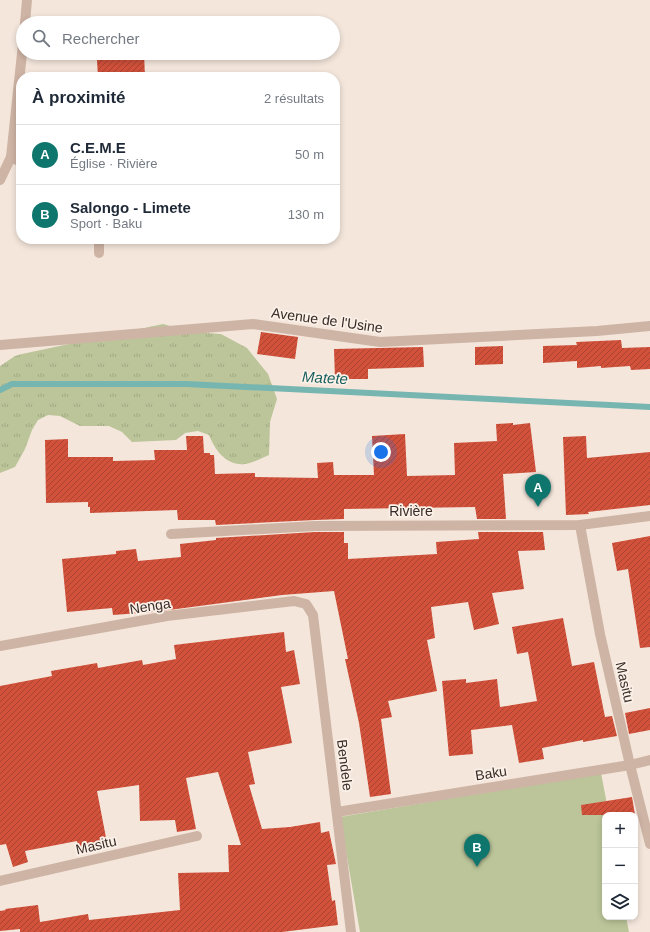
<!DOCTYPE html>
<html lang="fr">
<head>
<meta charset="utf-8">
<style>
  :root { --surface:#fff; --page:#f2f2f3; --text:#1f2937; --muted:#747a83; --line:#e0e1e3; --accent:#0f766e }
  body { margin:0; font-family:Helvetica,sans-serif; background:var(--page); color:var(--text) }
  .controls { position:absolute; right:12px; bottom:12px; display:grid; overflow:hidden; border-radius:8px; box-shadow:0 2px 6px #0003 }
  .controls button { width:36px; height:36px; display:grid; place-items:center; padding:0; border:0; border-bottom:1px solid var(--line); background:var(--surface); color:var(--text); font:20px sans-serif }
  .you { position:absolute; left:381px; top:452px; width:14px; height:14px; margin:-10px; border:3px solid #fff; border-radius:50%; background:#1a73e8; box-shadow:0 0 0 6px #1a73e833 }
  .badge { display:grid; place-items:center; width:26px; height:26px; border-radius:50%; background:var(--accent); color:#fff; font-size:13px; font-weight:700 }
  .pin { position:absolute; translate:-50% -33px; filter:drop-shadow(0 1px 2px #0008) }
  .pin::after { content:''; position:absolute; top:21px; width:14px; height:12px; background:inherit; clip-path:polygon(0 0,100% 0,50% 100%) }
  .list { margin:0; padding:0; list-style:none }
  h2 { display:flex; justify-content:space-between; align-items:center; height:52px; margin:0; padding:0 16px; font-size:17px }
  h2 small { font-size:13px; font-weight:400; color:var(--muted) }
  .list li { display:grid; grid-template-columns:26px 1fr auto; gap:12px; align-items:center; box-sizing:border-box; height:60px; padding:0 16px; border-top:1px solid var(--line) }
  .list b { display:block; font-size:15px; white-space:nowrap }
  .list p { margin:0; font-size:13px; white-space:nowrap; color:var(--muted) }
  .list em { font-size:13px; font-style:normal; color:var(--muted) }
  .icon { flex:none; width:22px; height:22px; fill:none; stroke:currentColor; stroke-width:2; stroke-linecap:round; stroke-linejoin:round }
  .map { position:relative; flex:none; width:650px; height:932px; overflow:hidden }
  .search { position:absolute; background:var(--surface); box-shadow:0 2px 6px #0003; left:16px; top:16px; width:324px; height:44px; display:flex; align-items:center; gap:10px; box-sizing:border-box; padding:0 14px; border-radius:22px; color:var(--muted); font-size:15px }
  .panel { position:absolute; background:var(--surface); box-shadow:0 2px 6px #0003; left:16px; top:72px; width:324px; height:172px; border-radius:16px }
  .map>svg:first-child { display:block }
  .grass { fill:url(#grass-tufts) }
  .park { fill:#bbc599 }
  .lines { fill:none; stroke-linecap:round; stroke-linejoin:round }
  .stream { stroke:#77b5b1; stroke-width:6 }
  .building { fill:url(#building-hatch) }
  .service { stroke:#ceb4a5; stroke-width:10 }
  .minor { stroke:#ceb4a5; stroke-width:10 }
  .labels { text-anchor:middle; stroke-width:3.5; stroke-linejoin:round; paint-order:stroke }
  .street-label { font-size:14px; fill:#392b27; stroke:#fbf1e8 }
  .water-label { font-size:15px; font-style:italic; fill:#185f5d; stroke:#fbf1e8 }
</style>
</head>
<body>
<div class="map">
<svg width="650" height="932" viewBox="0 0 650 932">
  <defs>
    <pattern id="grass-tufts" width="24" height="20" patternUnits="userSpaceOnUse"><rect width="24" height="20" fill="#bbc599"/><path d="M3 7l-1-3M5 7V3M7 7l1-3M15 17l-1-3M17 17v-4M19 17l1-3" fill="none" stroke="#a2a984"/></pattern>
    <pattern id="building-hatch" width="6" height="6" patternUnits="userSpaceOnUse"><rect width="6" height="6" fill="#d2513b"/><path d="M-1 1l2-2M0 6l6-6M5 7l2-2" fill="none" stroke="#ab4332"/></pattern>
  </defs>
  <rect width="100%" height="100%" fill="#f4e6db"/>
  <path class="grass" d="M163,324L192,332L221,334L247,348L268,374L277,399L270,422L269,455C262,458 253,463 245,464C226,466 215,450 209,435L198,431L185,433L176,440L132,442L122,432L109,426H80L60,416L48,415L38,420L32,430L25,449L15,467L0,473V366L15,356L22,354Z"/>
  <path class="park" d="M601,773L609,815H605V917H626L629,932H360L340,817Z"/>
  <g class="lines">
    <path class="stream" d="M0,390L12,384H186L650,407"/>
  </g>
  <g class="building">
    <path d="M121,53H144L145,77H98L97,60L121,59Z"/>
    <path d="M261,332L298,337L295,359L257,354Z"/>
    <path d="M621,340L622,348L650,347V369L631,370L630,366L601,368V366L577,368V361L543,363V346L577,345L576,342Z"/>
    <path d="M503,346V364L475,365V347Z"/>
    <path d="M423,347L424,367L368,369V379H335L334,349Z"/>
    <path d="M513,423V425L530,423L536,472L503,474L506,519H477L475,507L344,509V519L315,520L216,525L215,520H178L177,510L90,513V507H88V502L46,503L45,440L68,439V457H113V461L155,460L154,450H187L186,436H203L204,453H210V455H214L215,474L255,473V477L318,478L317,463L333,462L334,475H374L372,436L405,434L407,476L455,475L454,443L497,441L496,424Z"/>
    <path d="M586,436L587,458L650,452V505L588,512L589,514L566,515L563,437Z"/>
    <path d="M315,532H344V543H348V559L437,554L436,542L479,539L478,532H543L545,550L518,551L524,589L492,593L499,624L474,630L468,602L431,607L435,638L427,640L437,691L388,701L392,717L381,719L391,794L370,797L359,723L345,659H348L334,591L282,595L154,612L113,615L112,608L67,612L62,559L116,554V551L136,549L138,561L181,557L180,544L216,540V538Z"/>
    <path d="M650,536V647L640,648L628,569L617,571L612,543Z"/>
    <path d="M563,618L572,666L594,662L605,717L612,716L617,736L583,742V740L542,748L544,759L519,763L512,725L471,730L473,754L449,756L442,681L466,679V683L497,679L500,707L537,701L528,652L517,654L512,627Z"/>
    <path d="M284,632L286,652L294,650L300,684L281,687L292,743L248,752L255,784L249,785L262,829L290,827L320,822L321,833L329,831L336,864L327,865L332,901L335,900L338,925L282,932H20V929L0,931V911L6,910L5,909L38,905L40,922L88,914L89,920L180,910L178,873L229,872L228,845H241L218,772L186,778L196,829L177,832L175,820L140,821L139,785L97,791L108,848L79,854L77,841L25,851L28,862L13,867L6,844L0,845V686L52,676L51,671L97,663L98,668L142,660L143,665L176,659L174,645Z"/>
    <path d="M650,708V730L629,734L625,713Z"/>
    <path d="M632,797L635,815H582L581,805Z"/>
  </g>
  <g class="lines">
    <g class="service">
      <path d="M25,23L27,0"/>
      <path d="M11,157L21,162"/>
      <path d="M0,180L11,157L23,44"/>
      <path d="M99,253V239"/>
    </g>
    <g class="minor">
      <path d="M0,345L253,324L380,342L597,331L650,326"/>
      <path d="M580,525L600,634L630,765L650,844"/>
      <path d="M171,534L315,526L580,525L650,516"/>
      <path d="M0,646L167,616L294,601L306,604L313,615L351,932"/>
      <path d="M337,812L630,765L650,760"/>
      <path d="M0,881L197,836"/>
    </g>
  </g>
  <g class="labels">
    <g class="street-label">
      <text transform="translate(327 320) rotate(8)" y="5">Avenue de l'Usine</text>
      <text x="411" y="516">Rivière</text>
      <text transform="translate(150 606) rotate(-9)" y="5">Nenga</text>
      <text transform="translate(625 682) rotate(77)" y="5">Masitu</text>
      <text transform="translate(345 765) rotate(83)" y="5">Bendele</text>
      <text transform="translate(491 773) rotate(-9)" y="5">Baku</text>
      <text transform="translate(96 845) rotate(-13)" y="5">Masitu</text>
    </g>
    <g class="water-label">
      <text transform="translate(325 378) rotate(3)" y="5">Matete</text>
    </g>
  </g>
</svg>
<div class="controls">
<button>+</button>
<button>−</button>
<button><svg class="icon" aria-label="layers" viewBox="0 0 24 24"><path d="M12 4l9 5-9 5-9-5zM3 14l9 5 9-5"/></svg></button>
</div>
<div class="you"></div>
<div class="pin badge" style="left:538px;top:507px">A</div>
<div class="pin badge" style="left:477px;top:867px">B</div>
<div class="search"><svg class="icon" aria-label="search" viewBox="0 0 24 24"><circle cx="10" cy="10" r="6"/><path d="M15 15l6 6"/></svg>Rechercher</div>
<section class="panel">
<h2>À proximité<small>2 résultats</small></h2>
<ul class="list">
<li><span class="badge">A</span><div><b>C.E.M.E</b><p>Église · Rivière</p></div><em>50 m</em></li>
<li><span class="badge">B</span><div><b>Salongo - Limete</b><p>Sport · Baku</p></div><em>130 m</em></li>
</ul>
</section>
</div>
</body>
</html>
